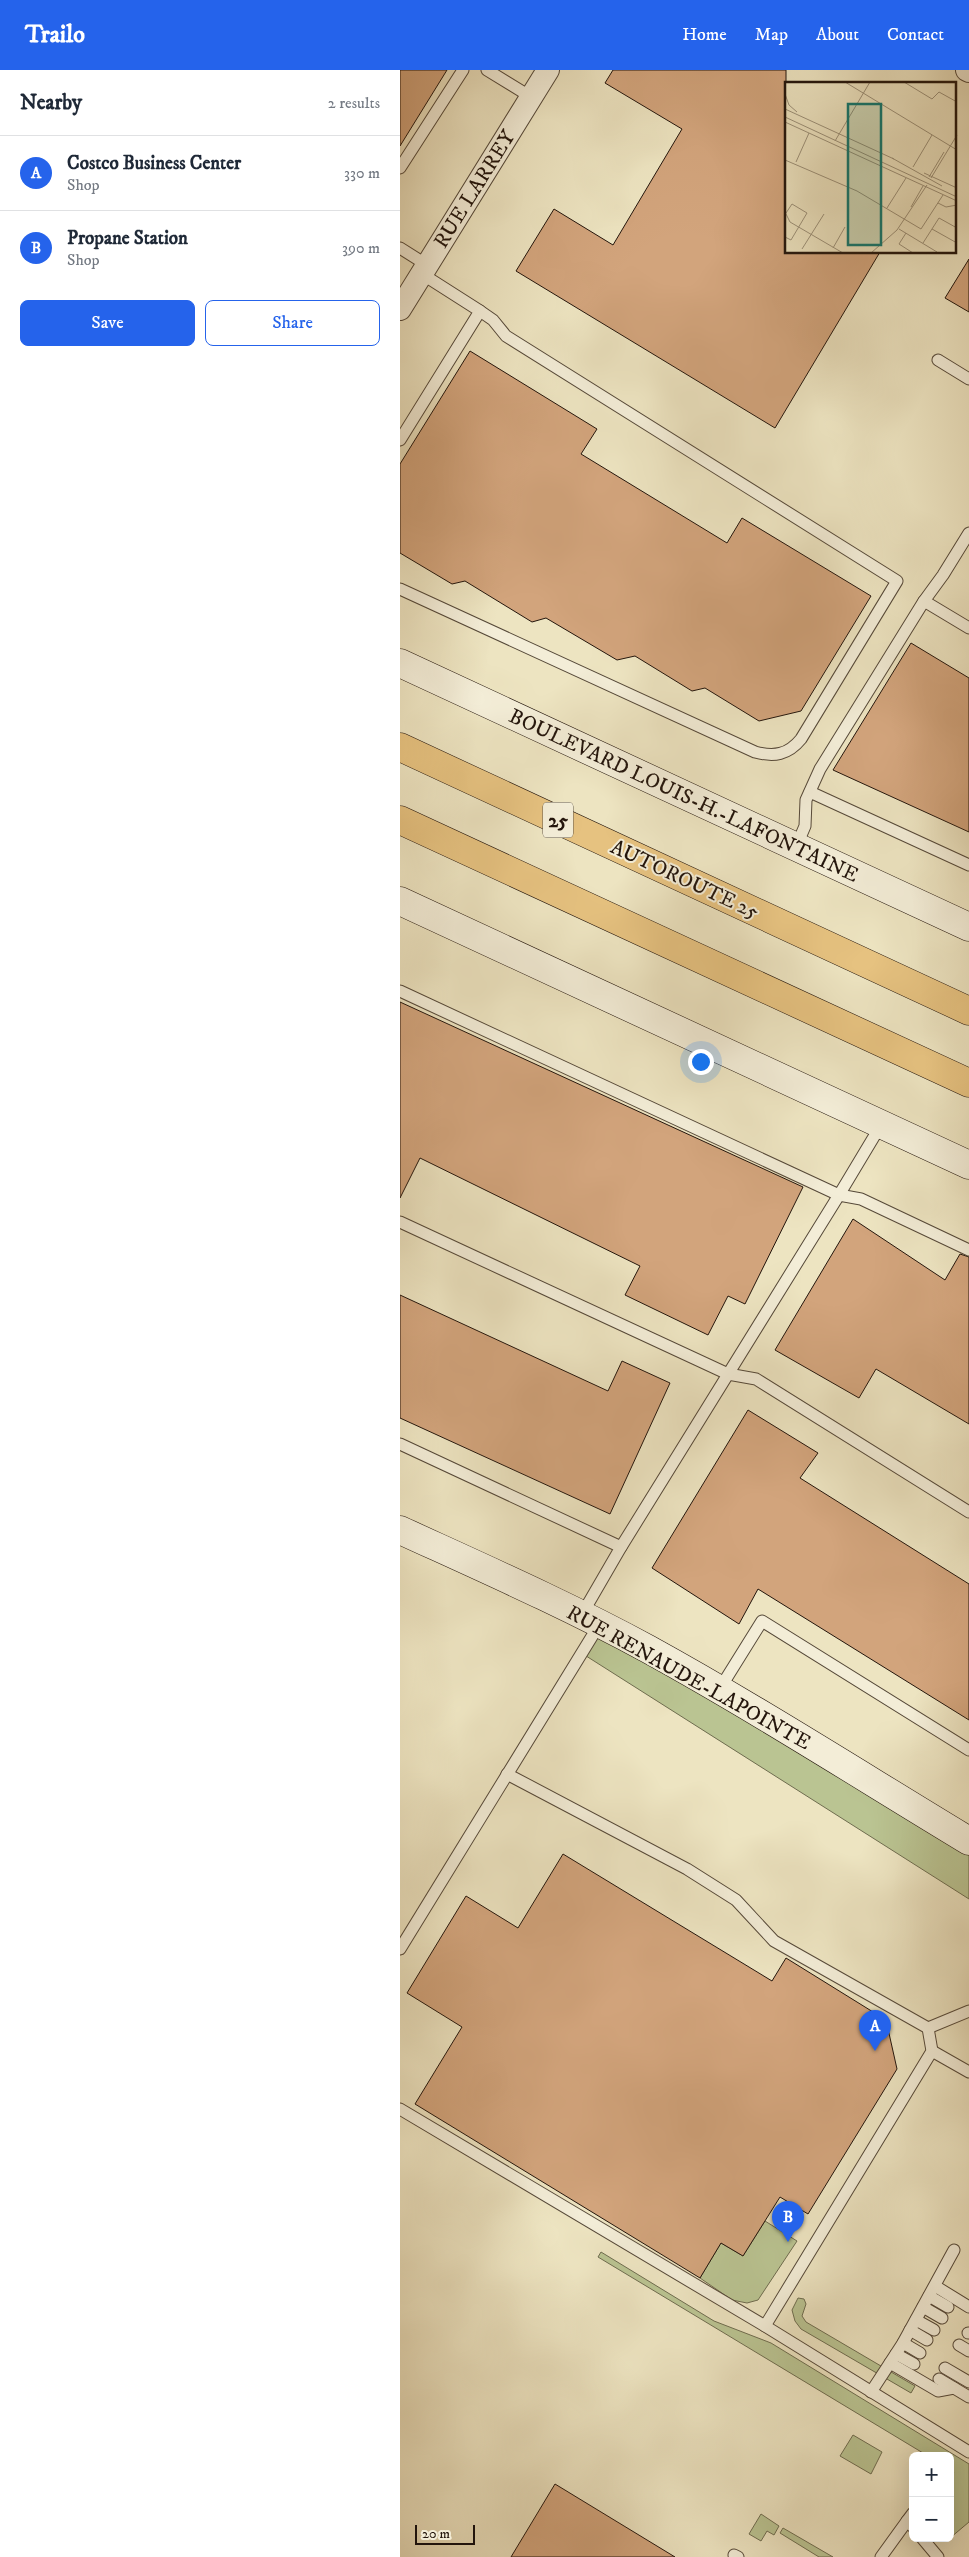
<!DOCTYPE html>
<html lang="en">
<head>
<meta charset="utf-8">
<style>
  :root { --surface:#fff; --page:#f2f2f3; --text:#1f2937; --muted:#747a83; --line:#e0e1e3; --accent:#2563eb }
  body { margin:0; font-family:"IM FELL DW Pica",serif; background:var(--page); color:var(--text) }
  .controls { position:absolute; right:15px; bottom:15px; display:grid; overflow:hidden; border-radius:8px; box-shadow:0 5px 20px #0002 }
  .controls button { width:45px; height:45px; display:grid; place-items:center; padding:0; border:0; border-bottom:1px solid var(--line); background:var(--surface); color:var(--text); font:25px sans-serif }
  .scale { position:absolute; left:15px; bottom:12px; width:60px; box-sizing:border-box; padding-left:5px; border:2px solid #23150c; border-top:0; font-size:14px; line-height:18px; white-space:nowrap; color:#23150c; -webkit-text-stroke:4px #f3edd7; paint-order:stroke }
  .you { position:absolute; left:300px; top:991px; width:18px; height:18px; margin:-12px; border:4px solid #fff; border-radius:50%; background:#1a73e8; box-shadow:0 0 0 8px #1a73e833 }
  .badge { display:grid; place-items:center; width:32px; height:32px; border-radius:50%; background:var(--accent); color:#fff; font-size:16px; font-weight:700 }
  .pin { position:absolute; translate:-50% -41px; filter:drop-shadow(0 1px 2px #0008) }
  .pin::after { content:''; position:absolute; top:26px; width:18px; height:15px; background:inherit; clip-path:polygon(0 0,100% 0,50% 100%) }
  .list { margin:0; padding:0; list-style:none }
  h2 { display:flex; justify-content:space-between; align-items:center; height:65px; margin:0; padding:0 20px; font-size:21px }
  h2 small { font-size:16px; font-weight:400; color:var(--muted) }
  .list li { display:grid; grid-template-columns:32px 1fr auto; gap:15px; align-items:center; box-sizing:border-box; height:75px; padding:0 20px; border-top:1px solid var(--line) }
  .list b { display:block; font-size:19px; white-space:nowrap }
  .list p { margin:0; font-size:16px; white-space:nowrap; color:var(--muted) }
  .list em { font-size:16px; font-style:normal; color:var(--muted) }
  .actions { display:flex; gap:10px; padding:15px 20px }
  .actions a { flex:1; padding:11px 0; border:1px solid var(--accent); border-radius:8px; text-align:center; font-size:18px; color:var(--accent) }
  .actions .main { background:var(--accent); color:#fff }
  .map { position:relative; flex:none; width:569px; height:2487px; overflow:hidden }
  header { display:flex; align-items:center; gap:30px; box-sizing:border-box; height:70px; padding:0 25px; background:var(--accent); color:#fff }
  header strong { font-size:24px }
  nav { display:flex; gap:28px; margin-inline-start:auto; font-size:18px }
  main { display:flex }
  aside { flex:1; background:var(--surface) }
  .map>svg:first-child { display:block }
  .green { fill:#bac492; stroke:#6e6c4f }
  .building { fill:#d2a47c; stroke:#23150c }
  .lines { fill:none; stroke-linecap:round; stroke-linejoin:round }
  .lane-casing { stroke:#564939; stroke-width:13 }
  .street-casing { stroke:#564939; stroke-width:24 }
  .secondary-casing { stroke:#23150c; stroke-width:29 }
  .highway-casing { stroke:#23150c; stroke-width:29 }
  .lane { stroke:#f3edd7; stroke-width:11 }
  .street { stroke:#f3edd7; stroke-width:22 }
  .secondary { stroke:#f3edd7; stroke-width:28 }
  .highway { stroke:#e6c280; stroke-width:28 }
  .labels { text-anchor:middle; stroke-width:4; stroke-linejoin:round; paint-order:stroke }
  .shield { fill:#f3edd7; stroke:#615649; stroke-width:1 }
  .shield-label { font-size:20px; font-weight:bold; fill:#23150c }
  .street-label { font-size:21px; fill:#23150c; stroke:#f3edd7 }
  .inset-road { fill:none; stroke:#9c9179; stroke-width:1 }
  .view { fill:#0f766e; fill-opacity:0.15; stroke:#0f766e; stroke-width:2.5 }
  .inset-edge { fill:none; stroke:#23150c; stroke-width:2.5 }
</style>
</head>
<body>
<header>
<strong>Trailo</strong>
<nav><a>Home</a><a>Map</a><a>About</a><a>Contact</a></nav>
</header>
<main>
<aside>
<h2>Nearby<small>2 results</small></h2>
<ul class="list">
<li><span class="badge">A</span><div><b>Costco Business Center</b><p>Shop</p></div><em>330 m</em></li>
<li><span class="badge">B</span><div><b>Propane Station</b><p>Shop</p></div><em>390 m</em></li>
</ul>
<div class="actions"><a class="main">Save</a><a>Share</a></div>
</aside>
<div class="map">
<svg width="569" height="2487" viewBox="0 0 569 2487">
  <rect width="100%" height="100%" fill="#ede4c1"/>
  <filter id="stains"><feTurbulence type="fractalNoise" baseFrequency=".004" numOctaves="4"/><feColorMatrix values="0 0 0 0 .2 0 0 0 0 .09 0 0 0 0 .02 0 0 0 .5 -.17"/></filter>
  <radialGradient id="worn" r=".72"><stop offset=".6" stop-color="#630" stop-opacity="0"/><stop offset="1" stop-color="#630" stop-opacity=".3"/></radialGradient>
  <g class="green">
    <path d="M199,1555L569,1771V1829L183,1584Z"/>
    <path d="M365,2151L397,2171L358,2230L347,2233L332,2230L300,2208L321,2173L343,2186Z"/>
    <path d="M201,2182L314,2251L371,2273L569,2394V2452L550,2468V2407L554,2402L550,2399V2386H528L198,2187Z"/>
    <path d="M398,2228L404,2229L406,2234L402,2246L406,2252L515,2316L511,2323L401,2259L395,2251L392,2240Z"/>
    <path d="M453,2365L482,2382L471,2404L440,2386Z"/>
    <path d="M361,2444L379,2456L374,2465L367,2461L361,2471L349,2464Z"/>
    <path d="M383,2458L433,2487H419L380,2463Z"/>
  </g>
  <g class="building">
    <path d="M0,0H47L0,76Z"/>
    <path d="M213,0H386V182H480L375,358L116,201L154,139L213,175L282,59L205,13Z"/>
    <path d="M569,189V242L545,228Z"/>
    <path d="M70,281L197,359L181,384L327,473L342,448L471,526L401,641L359,651L305,618L292,621L235,586L217,590L146,548L132,552L65,511L52,514L0,483V394Z"/>
    <path d="M511,573L569,608V762L433,700Z"/>
    <path d="M0,932L403,1117L345,1234L328,1226L308,1265L225,1225L240,1196L20,1088L0,1128Z"/>
    <path d="M453,1149L545,1210L560,1184L569,1187V1354L476,1299L459,1328L375,1280Z"/>
    <path d="M0,1225L208,1321L222,1291L270,1313L210,1444L0,1348Z"/>
    <path d="M348,1340L418,1383L400,1408L569,1514V1650L358,1519L339,1554L252,1498Z"/>
    <path d="M163,1784L372,1911L386,1888L486,1950L497,1999L408,2144L380,2127L343,2186L321,2173L300,2208L15,2034L62,1957L7,1923L66,1826L118,1858Z"/>
    <path d="M155,2414L275,2487H111Z"/>
  </g>
  <g class="lines">
    <defs>
      <g id="lane">
        <path d="M87,0L131,27"/>
        <path d="M0,98L63,0"/>
        <path d="M0,178L27,195"/>
        <path d="M538,290L569,309"/>
        <path d="M0,370L80,241L22,204"/>
        <path d="M0,519L355,682C374,687 388,685 401,669L497,511L106,266L93,250L80,241"/>
        <path d="M524,531L543,505L569,463"/>
        <path d="M410,722L569,795"/>
        <path d="M396,777L405,756L406,730L420,699L524,531L569,558"/>
        <path d="M0,921L439,1125L481,1055"/>
        <path d="M0,1152L328,1304L356,1309L569,1442"/>
        <path d="M0,1374L221,1477"/>
        <path d="M181,1546L221,1477L439,1125L461,1129L569,1180"/>
        <path d="M319,1620L362,1551L569,1680"/>
        <path d="M107,1704L287,1799L336,1830L374,1871L528,1958L532,1981L365,2256"/>
        <path d="M0,1879L199,1555"/>
        <path d="M528,1958L569,1941"/>
        <path d="M532,1981L569,2002"/>
        <path d="M0,2039L365,2256L569,2382"/>
        <path d="M535,2216L569,2237"/>
        <path d="M529,2226L548,2237"/>
        <path d="M523,2237L542,2248"/>
        <path d="M516,2250L534,2260"/>
        <path d="M510,2260L527,2270"/>
        <path d="M568,2263H569"/>
        <path d="M503,2273L520,2283"/>
        <path d="M559,2275L569,2281"/>
        <path d="M496,2284L514,2294"/>
        <path d="M490,2293L538,2321L554,2318"/>
        <path d="M545,2298L569,2312"/>
        <path d="M539,2309L569,2327"/>
        <path d="M471,2322L503,2273L554,2180"/>
        <path d="M513,2443L507,2451L513,2457"/>
        <path d="M522,2468L538,2487"/>
        <path d="M334,2485L338,2487"/>
        <path d="M481,2487L507,2451"/>
      </g>
      <g id="street">
        <path d="M567,0L569,1"/>
        <path d="M0,239L148,0"/>
      </g>
      <g id="secondary">
        <path d="M0,593L569,857"/>
        <path d="M0,831L569,1095"/>
        <path d="M0,1460C83,1498 167,1535 248,1579C357,1639 463,1707 569,1771"/>
      </g>
      <g id="highway">
        <path d="M0,677L569,941"/>
        <path d="M0,750L569,1013"/>
      </g>
    </defs>
    <use href="#lane" class="lane-casing"/>
    <use href="#street" class="street-casing"/>
    <use href="#secondary" class="secondary-casing"/>
    <use href="#highway" class="highway-casing"/>
    <use href="#lane" class="lane"/>
    <use href="#street" class="street"/>
    <use href="#secondary" class="secondary"/>
    <use href="#highway" class="highway"/>
  </g>
  <g class="labels">
    <rect class="shield" x="143" y="732.5" width="30" height="35" rx="4"/>
    <g class="shield-label">
      <text x="158" y="757">25</text>
    </g>
    <g class="street-label">
      <text transform="translate(74 119) rotate(-58)" y="7">RUE LARREY</text>
      <text transform="translate(284 725) rotate(25)" y="7">BOULEVARD LOUIS-H.-LAFONTAINE</text>
      <text transform="translate(285 809) rotate(25)" y="7">AUTOROUTE 25</text>
      <text transform="translate(289 1607) rotate(29)" y="7">RUE RENAUDE-LAPOINTE</text>
    </g>
  </g>
  <g transform="translate(385 12)">
    <rect width="171" height="171" fill="#ede4c1"/>
    <path class="inset-road" d="M60,0L172,68M119,0L147,17L154,10L172,20M0,12L4,23L12,30M0,27L109,77M0,35L172,115M0,40L172,119M50,59L85,0M107,76L157,104M0,78L72,109L136,147L158,113M11,80L24,51M128,85L147,53M139,91L172,106M144,95L159,70M146,96L172,53M153,121L161,125L172,123M126,125L138,104M102,126L121,96M0,130L5,140L58,171M114,147L152,170M147,147L172,161M121,151L114,162L128,171M0,155L6,158L22,131L7,122L1,131M138,161L154,136L172,146M48,166L60,145M17,167L39,132M86,171L112,148L142,103"/>
    <path class="view" d="M63,22H96V163H63Z"/>
    <rect width="171" height="171" class="inset-edge"/>
  </g>
  <rect width="100%" height="100%" filter="url(#stains)"/>
  <rect width="100%" height="100%" fill="url(#worn)"/>
</svg>
<div class="controls">
<button>+</button>
<button>−</button>
</div>
<div class="scale">20 m</div>
<div class="you"></div>
<div class="pin badge" style="left:475px;top:1981px">A</div>
<div class="pin badge" style="left:388px;top:2172px">B</div>
</div>
</main>
</body>
</html>
